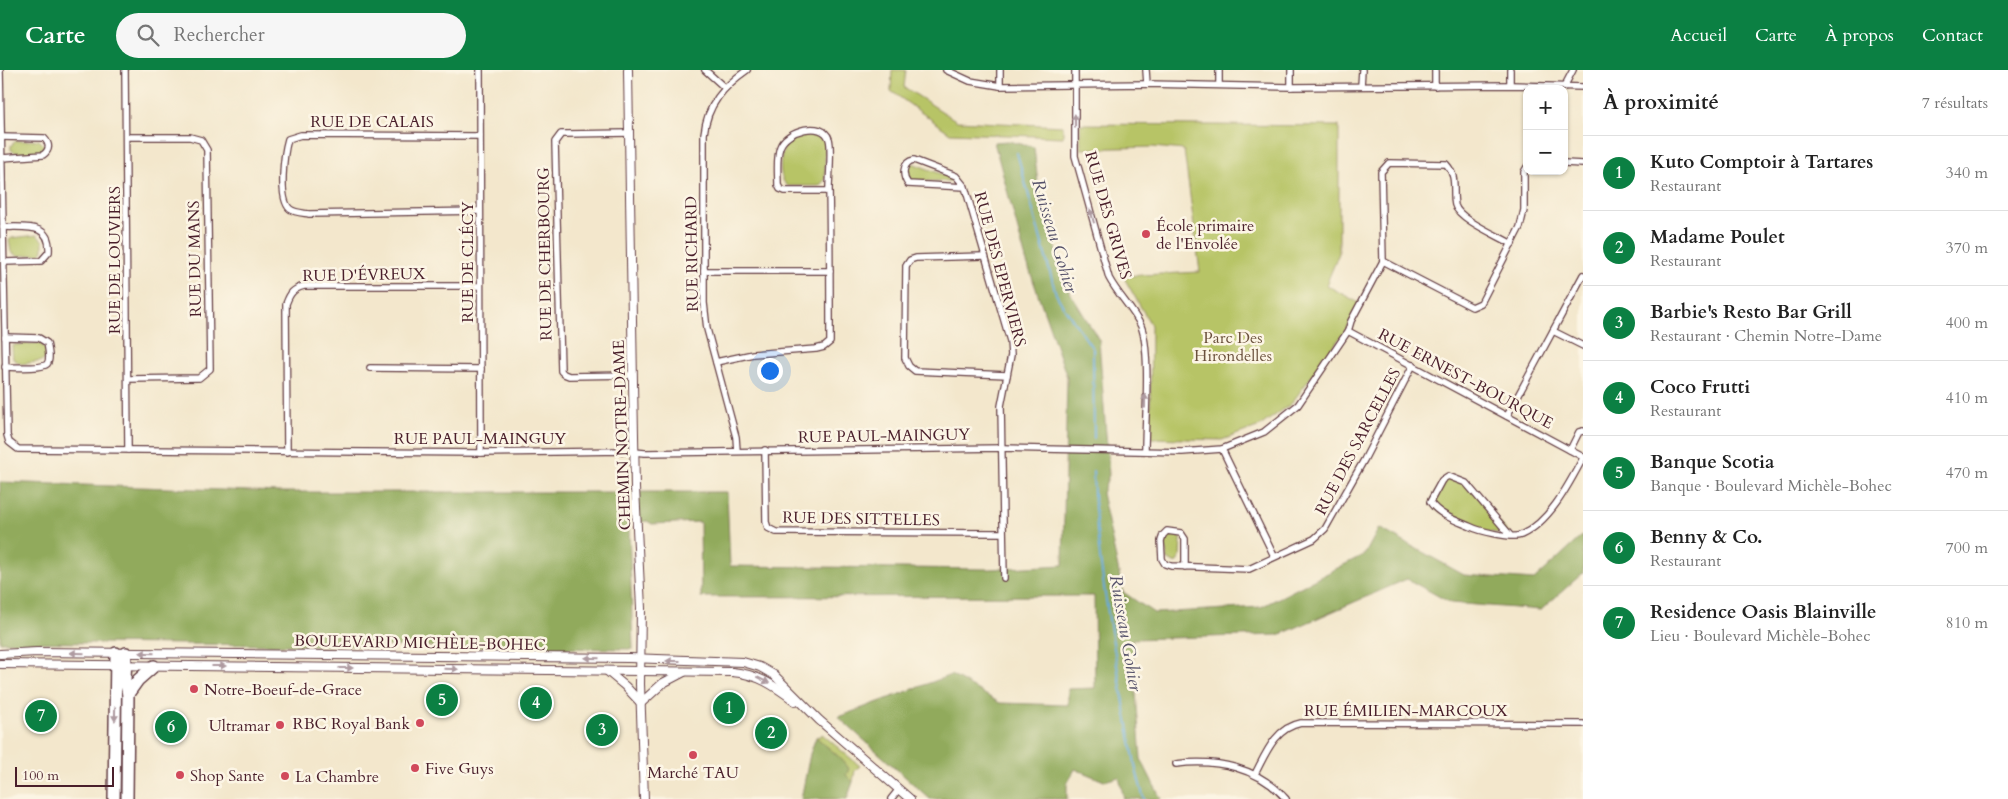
<!DOCTYPE html>
<html lang="fr">
<head>
<meta charset="utf-8">
<style>
  :root { --surface:#fff; --page:#f6f6f6; --text:#222; --muted:#767676; --line:#e0e0e0; --accent:#0b8043 }
  body { margin:0; font-family:Cardo,serif; background:var(--page); color:var(--text) }
  .controls { position:absolute; right:15px; top:15px; display:grid; overflow:hidden; border-radius:10px; box-shadow:0 1px 4px #0004 }
  .controls button { width:45px; height:45px; display:grid; place-items:center; padding:0; border:0; border-bottom:1px solid var(--line); background:var(--surface); color:var(--text); font:25px sans-serif }
  .scale { position:absolute; left:15px; bottom:12px; width:99px; box-sizing:border-box; padding-left:5px; border:2px solid #4a1f2b; border-top:0; font-size:14px; line-height:18px; white-space:nowrap; color:#4a1f2b; -webkit-text-stroke:4px #fcf5e5; paint-order:stroke }
  .you { position:absolute; left:769px; top:300px; width:18px; height:18px; margin:-12px; border:4px solid #fff; border-radius:50%; background:#1a73e8; box-shadow:0 0 0 8px #1a73e833 }
  .badge { display:grid; place-items:center; width:32px; height:32px; border-radius:50%; background:var(--accent); color:#fff; font-size:16px; font-weight:700 }
  .pin { position:absolute; translate:-50% -50%; border:2px solid #fff; box-shadow:0 1px 5px #0006 }
  .list { margin:0; padding:0; list-style:none }
  h2 { display:flex; justify-content:space-between; align-items:center; height:65px; margin:0; padding:0 20px; font-size:21px }
  h2 small { font-size:16px; font-weight:400; color:var(--muted) }
  .list li { display:grid; grid-template-columns:32px 1fr auto; gap:15px; align-items:center; box-sizing:border-box; height:75px; padding:0 20px; border-top:1px solid var(--line) }
  .list b { display:block; font-size:19px; white-space:nowrap }
  .list p { margin:0; font-size:16px; white-space:nowrap; color:var(--muted) }
  .list em { font-size:16px; font-style:normal; color:var(--muted) }
  .icon { flex:none; width:28px; height:28px; fill:none; stroke:currentColor; stroke-width:2; stroke-linecap:round; stroke-linejoin:round }
  .map { position:relative; flex:none; width:1583px; height:729px; overflow:hidden }
  header { display:flex; align-items:center; gap:30px; box-sizing:border-box; height:70px; padding:0 25px; background:var(--accent); color:#fff }
  header strong { font-size:24px }
  nav { display:flex; gap:28px; margin-inline-start:auto; font-size:18px }
  .search { width:350px; height:45px; background:var(--page); display:flex; align-items:center; gap:12px; box-sizing:border-box; padding:0 18px; border-radius:28px; color:var(--muted); font-size:19px }
  main { display:flex }
  aside { flex:1; background:var(--surface) }
  .map>svg:first-child { display:block }
  .green { fill:#b7c466; stroke:#807248 }
  .forest { fill:#91aa5b; stroke:#6e6443 }
  .lines { fill:none; stroke-linecap:round; stroke-linejoin:round }
  .stream { stroke:#66abdc; stroke-width:2 }
  .minor-casing { stroke:#633d43; stroke-width:8 }
  .tertiary-casing { stroke:#633d43; stroke-width:10 }
  .motorway-casing { stroke:#633d43; stroke-width:14 }
  .minor { stroke:#fff; stroke-width:5.5 }
  .tertiary { stroke:#fff; stroke-width:8 }
  .motorway { stroke:#fff; stroke-width:11 }
  .oneway { fill:#ae9aa0 }
  .poi-dot { fill:#d1495b; stroke:#fcf5e5; stroke-width:2 }
  .labels { text-anchor:middle; stroke-width:5; stroke-linejoin:round; paint-order:stroke }
  .street-label { font-size:16px; fill:#4a1f2b; stroke:#fcf5e5 }
  .poi-label { font-size:16px; fill:#4a1f2b; stroke:#fcf5e5; text-anchor:start }
  .park-label { font-size:16px; fill:#6b513d; stroke:#fcf5e5 }
  .water-label { font-size:18px; font-style:italic; fill:#545069; stroke:#fcf5e5 }
</style>
</head>
<body>
<header>
<strong>Carte</strong>
<div class="search"><svg class="icon" aria-label="search" viewBox="0 0 24 24"><circle cx="10" cy="10" r="6"/><path d="M15 15l6 6"/></svg>Rechercher</div>
<nav><a>Accueil</a><a>Carte</a><a>À propos</a><a>Contact</a></nav>
</header>
<main>
<div class="map">
<svg width="1583" height="729" viewBox="0 0 1583 729">
  <rect width="100%" height="100%" fill="#fcf5e5"/>
  <filter id="ink" filterUnits="userSpaceOnUse"><feTurbulence type="fractalNoise" baseFrequency=".02" numOctaves="2"/><feDisplacementMap in="SourceGraphic" scale="10" xChannelSelector="R" yChannelSelector="G"/><feConvolveMatrix kernelMatrix="1 2 1 2 8 2 1 2 1" color-interpolation-filters="sRGB"/></filter>
  <filter id="wash" filterUnits="userSpaceOnUse"><feTurbulence type="fractalNoise" baseFrequency=".0096" numOctaves="4" result="noise"/><feDisplacementMap in="SourceGraphic" scale="20" xChannelSelector="R" yChannelSelector="G"/><feGaussianBlur stdDeviation="1.12" result="paint"/><feColorMatrix in="noise" values="0 0 0 0 0 0 0 0 0 0 0 0 0 0 0 0 0 1.4 0 .05"/><feComposite in="paint" operator="in"/></filter>
  <g filter="url(#wash)">
    <rect width="100%" height="100%" fill="#f3e7cc"/>
    <g class="green">
      <path d="M892,0H906L904,17L957,51L1063,56V67L950,63L891,21Z"/>
      <path d="M1080,54L1339,56V183L1326,215L1361,234L1345,261L1291,334L1260,356L1222,370L1150,368L1151,255L1123,206L1200,202L1184,80L1153,77L1081,79Z"/>
      <path d="M818,63L824,67L825,71V110L819,116H788C775,108 780,71 795,65C801,62 811,63 818,63Z"/>
      <path d="M39,70L45,76L38,83L19,84L11,80V75L16,71Z"/>
      <path d="M912,93L955,109V111H913L908,106V98Z"/>
      <path d="M37,165L43,171V180L40,184L18,186L11,182L9,170L12,168Z"/>
      <path d="M40,273L46,279V288L43,291L21,294L13,289L12,278L14,275Z"/>
      <path d="M1448,406L1466,413L1510,465L1478,460L1436,440L1430,432L1442,410Z"/>
      <path d="M1174,464L1181,468L1180,487L1177,492L1174,493L1167,489L1165,469L1169,465Z"/>
      <path d="M822,664L860,696L855,700L853,712L846,705L847,696C839,685 826,677 816,667L818,666L820,667Z"/>
    </g>
    <g class="forest">
      <path d="M1008,71L1034,77L1038,114L1061,195L1071,224L1099,270L1109,405L1102,423L1123,522L1154,543L1261,537L1365,484L1379,458L1464,505L1534,510L1583,465V503L1541,540L1451,533L1407,509L1279,565L1132,569L1141,689L1161,729H1124L1119,707L1104,711L1075,699L1067,714V729H930L838,647L951,605L1000,633L1068,635V619L1095,618L1094,526L701,527L700,452L652,454L647,451L629,455L633,579L0,572V412L280,422H727L730,496L989,499L1063,495L1067,307L1026,190L994,72Z"/>
      <path d="M816,667C827,678 841,686 849,699L846,705L853,712L847,729H801L810,684Z"/>
    </g>
    <g class="lines">
      <g class="stream">
        <path d="M1017,83L1056,224L1063,236L1093,279L1094,368"/>
        <path d="M1093,401C1096,501 1119,601 1136,700L1144,729"/>
      </g>
    </g>
  </g>
  <g filter="url(#ink)">
    <g class="lines">
      <defs>
        <g id="minor">
          <path d="M0,0L7,365L9,372L18,379L481,383L623,381L645,383L1003,378L1182,382L1222,379L1264,362L1298,335L1348,261L1351,251L1383,191L1381,102L1389,93L1446,94C1458,107 1452,119 1455,135C1458,149 1499,166 1512,174"/>
          <path d="M125,0L128,380"/>
          <path d="M480,0L481,383"/>
          <path d="M705,0L725,18"/>
          <path d="M946,0L970,11L1000,16L1147,14L1291,17L1510,15L1583,17"/>
          <path d="M1075,0V86L1079,100L1109,208C1118,225 1133,239 1141,256C1151,281 1145,351 1145,380"/>
          <path d="M1146,0L1147,14"/>
          <path d="M1219,0V15"/>
          <path d="M1291,0V17"/>
          <path d="M1510,15V0"/>
          <path d="M1000,16V0"/>
          <path d="M1361,16L1362,0"/>
          <path d="M1435,16V0"/>
          <path d="M1564,17L1573,0"/>
          <path d="M629,63L567,64H561L555,72L561,301L564,304L569,306L633,305"/>
          <path d="M1,67L44,68C50,74 50,80 43,85L2,88"/>
          <path d="M126,67H190L201,70L207,80L210,299L199,308L128,309"/>
          <path d="M1564,93L1583,94"/>
          <path d="M965,117L908,114C902,106 902,92 914,90L956,106L965,117L1010,271L1011,285L1001,336L1004,508"/>
          <path d="M480,141L309,144C304,143 295,143 290,139C278,129 284,83 288,69L301,65L480,66"/>
          <path d="M3,157C25,158 51,152 49,182L41,191L4,192"/>
          <path d="M984,186L916,188L910,190L906,196L905,288L909,296L915,301L1007,305"/>
          <path d="M1383,191L1472,237L1481,233L1520,157L1524,140V102L1527,97"/>
          <path d="M704,201H830"/>
          <path d="M1348,261L1583,387"/>
          <path d="M1553,261L1583,276"/>
          <path d="M5,267L39,268L47,273C48,279 51,289 47,294C42,299 13,297 5,297"/>
          <path d="M716,292L753,284L816,279L824,277L830,272C830,221 830,170 829,119C829,109 832,77 829,69C823,50 786,60 780,77C776,88 778,103 778,115L780,119L785,121H829"/>
          <path d="M370,298L481,299"/>
          <path d="M1507,346L1583,205"/>
          <path d="M1222,379L1274,486"/>
          <path d="M765,380L766,452L768,458L776,462L1002,463"/>
          <path d="M1570,380L1579,362L1583,361"/>
          <path d="M737,381L736,367L707,259L704,233V64C707,35 724,16 747,0"/>
          <path d="M287,382L286,234C290,223 293,219 304,216H480"/>
          <path d="M1510,465L1466,413L1448,406L1442,410L1430,432C1439,445 1455,450 1469,456C1479,461 1512,469 1521,465C1550,452 1569,414 1583,388"/>
          <path d="M1185,497V469L1181,463L1167,461L1163,465L1161,471L1162,489L1165,494L1171,496L1249,499L1314,469L1325,459L1364,390L1413,295"/>
          <path d="M1176,694C1217,689 1258,697 1286,729"/>
          <path d="M1255,704C1266,683 1275,658 1301,653L1583,654"/>
          <path d="M891,729L899,719"/>
        </g>
        <g id="tertiary">
          <path d="M628,0L633,313L635,418L641,538L640,614L644,729"/>
          <path d="M0,584L37,582L629,588L743,592L760,597L774,605L819,650L910,729"/>
          <path d="M0,594L732,602C758,604 775,616 795,631"/>
          <path d="M607,601L625,616L641,633"/>
          <path d="M641,633L663,613L684,602"/>
        </g>
        <g id="motorway">
          <path d="M126,583L125,610L128,624L127,729"/>
          <path d="M128,624L138,610L154,596"/>
          <path d="M114,729L116,583"/>
        </g>
      </defs>
      <use href="#minor" class="minor-casing"/>
      <use href="#tertiary" class="tertiary-casing"/>
      <use href="#motorway" class="motorway-casing"/>
      <use href="#minor" class="minor"/>
      <use href="#tertiary" class="tertiary"/>
      <use href="#motorway" class="motorway"/>
    </g>
    <defs><path id="oneway-solid" d="M-6-.8H1V-3.2L6.5 0L1 3.2V.8H-6Z" transform="scale(1.25)"/></defs>
    <g class="oneway">
      <use href="#oneway-solid" transform="translate(1075 51) rotate(-91)"/>
      <use href="#oneway-solid" transform="translate(1092 146) rotate(-106)"/>
      <use href="#oneway-solid" transform="translate(1145 331) rotate(-89)"/>
      <use href="#oneway-solid" transform="translate(77 583) rotate(-179)"/>
      <use href="#oneway-solid" transform="translate(147 583) rotate(-179)"/>
      <use href="#oneway-solid" transform="translate(592 588) rotate(-179)"/>
      <use href="#oneway-solid" transform="translate(673 591) rotate(-180)"/>
      <use href="#oneway-solid" transform="translate(219 596)"/>
      <use href="#oneway-solid" transform="translate(346 598)"/>
      <use href="#oneway-solid" transform="translate(451 599) rotate(1)"/>
      <use href="#oneway-solid" transform="translate(763 610) rotate(26)"/>
      <use href="#oneway-solid" transform="translate(115 644) rotate(91)"/>
    </g>
  </g>
  <g class="poi-dot">
    <circle cx="1146" cy="164" r="5"/>
    <circle cx="194" cy="619" r="5"/>
    <circle cx="420" cy="653" r="5"/>
    <circle cx="280" cy="655" r="5"/>
    <circle cx="693" cy="685" r="5"/>
    <circle cx="415" cy="698" r="5"/>
    <circle cx="180" cy="705" r="5"/>
    <circle cx="285" cy="706" r="5"/>
  </g>
  <g class="labels">
    <g class="street-label">
      <text x="372" y="57">RUE DE CALAIS</text>
      <text transform="translate(1109 145) rotate(74)" y="6">RUE DES GRIVES</text>
      <text transform="translate(544 184) rotate(-91)" y="6">RUE DE CHERBOURG</text>
      <text transform="translate(691 184) rotate(-91)" y="6">RUE RICHARD</text>
      <text transform="translate(194 189) rotate(-91)" y="6">RUE DU MANS</text>
      <text transform="translate(114 190) rotate(-90)" y="6">RUE DE LOUVIERS</text>
      <text transform="translate(467 192) rotate(-90)" y="6">RUE DE CLÉCY</text>
      <text transform="translate(1001 199) rotate(75)" y="6">RUE DES EPERVIERS</text>
      <text transform="translate(364 204) rotate(-1)" y="6">RUE D'ÉVREUX</text>
      <text transform="translate(1466 308) rotate(28)" y="6">RUE ERNEST-BOURQUE</text>
      <text transform="translate(621 365) rotate(-92)" y="6">CHEMIN NOTRE-DAME</text>
      <text transform="translate(884 365) rotate(-1)" y="6">RUE PAUL-MAINGUY</text>
      <text x="480" y="374">RUE PAUL-MAINGUY</text>
      <text transform="translate(1357 371) rotate(-62)" y="6">RUE DES SARCELLES</text>
      <text transform="translate(861 448) rotate(1)" y="6">RUE DES SITTELLES</text>
      <text transform="translate(420 572) rotate(1)" y="6">BOULEVARD MICHÈLE-BOHEC</text>
      <text x="1406" y="646">RUE ÉMILIEN-MARCOUX</text>
    </g>
    <g class="poi-label">
      <text x="1156" y="161">École primaire<tspan x="1156" dy="18">de l'Envolée</tspan></text>
      <text x="204" y="625">Notre-Boeuf-de-Grace</text>
      <text x="410" y="659" text-anchor="end">RBC Royal Bank</text>
      <text x="270" y="661" text-anchor="end">Ultramar</text>
      <text x="425" y="704">Five Guys</text>
      <text x="693" y="708" text-anchor="middle">Marché TAU</text>
      <text x="190" y="711">Shop Sante</text>
      <text x="295" y="712">La Chambre</text>
    </g>
    <g class="park-label">
      <text x="1233" y="273">Parc Des<tspan x="1233" dy="18">Hirondelles</tspan></text>
    </g>
    <g class="water-label">
      <text transform="translate(1055 166) rotate(73)" y="6">Ruisseau Gohier</text>
      <text transform="translate(1126 563) rotate(80)" y="6">Ruisseau Gohier</text>
    </g>
  </g>
</svg>
<div class="controls">
<button>+</button>
<button>−</button>
</div>
<div class="scale">100 m</div>
<div class="you"></div>
<div class="pin badge" style="left:729px;top:638px">1</div>
<div class="pin badge" style="left:771px;top:663px">2</div>
<div class="pin badge" style="left:602px;top:660px">3</div>
<div class="pin badge" style="left:536px;top:633px">4</div>
<div class="pin badge" style="left:442px;top:630px">5</div>
<div class="pin badge" style="left:171px;top:657px">6</div>
<div class="pin badge" style="left:41px;top:646px">7</div>
</div>
<aside>
<h2>À proximité<small>7 résultats</small></h2>
<ul class="list">
<li><span class="badge">1</span><div><b>Kuto Comptoir à Tartares</b><p>Restaurant</p></div><em>340 m</em></li>
<li><span class="badge">2</span><div><b>Madame Poulet</b><p>Restaurant</p></div><em>370 m</em></li>
<li><span class="badge">3</span><div><b>Barbie's Resto Bar Grill</b><p>Restaurant · Chemin Notre-Dame</p></div><em>400 m</em></li>
<li><span class="badge">4</span><div><b>Coco Frutti</b><p>Restaurant</p></div><em>410 m</em></li>
<li><span class="badge">5</span><div><b>Banque Scotia</b><p>Banque · Boulevard Michèle-Bohec</p></div><em>470 m</em></li>
<li><span class="badge">6</span><div><b>Benny &amp; Co.</b><p>Restaurant</p></div><em>700 m</em></li>
<li><span class="badge">7</span><div><b>Residence Oasis Blainville</b><p>Lieu · Boulevard Michèle-Bohec</p></div><em>810 m</em></li>
</ul>
</aside>
</main>
</body>
</html>
